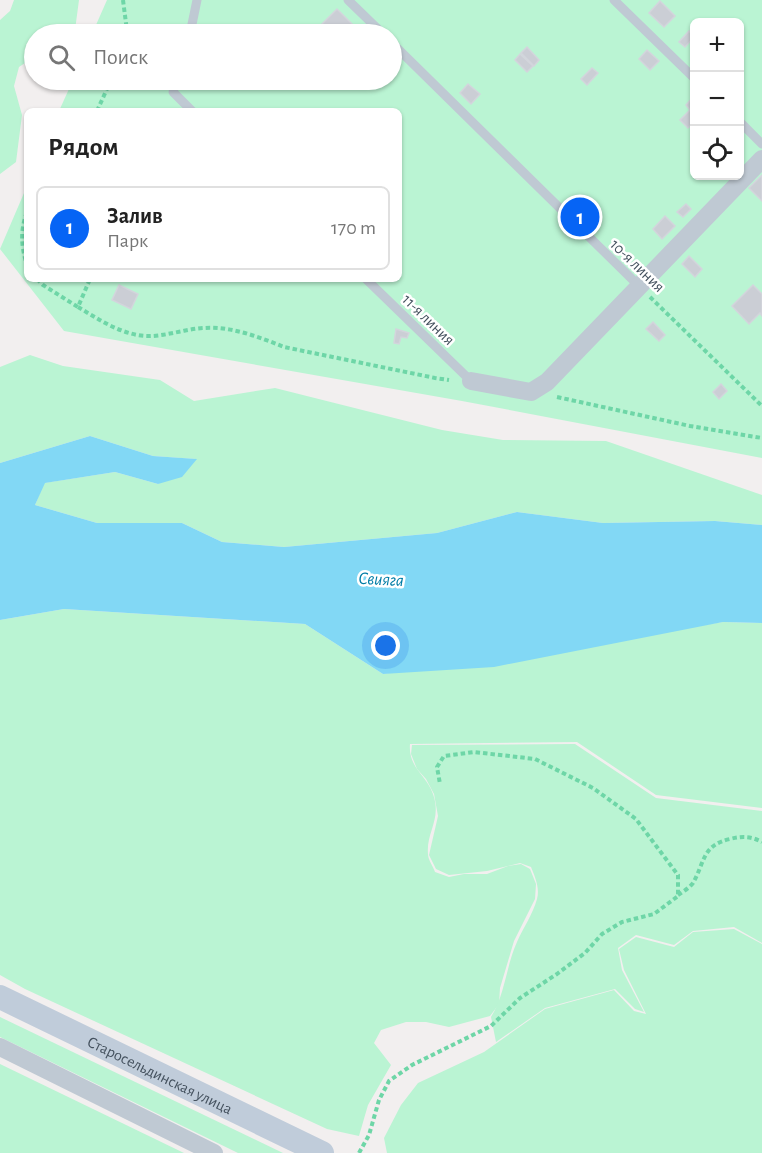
<!DOCTYPE html>
<html lang="ru">
<head>
<meta charset="utf-8">
<style>
  :root { --surface:#fff; --page:#f2f2f2; --text:#222; --muted:#767676; --line:#e0e0e0; --accent:#0664f5 }
  body { margin:0; font-family:"Alegreya Sans",sans-serif; background:var(--page); color:var(--text) }
  .controls { position:absolute; right:18px; top:18px; display:grid; overflow:hidden; border-radius:9px; box-shadow:0 2px 4px #0004 }
  .controls button { width:54px; height:54px; display:grid; place-items:center; padding:0; border:0; border-bottom:2px solid var(--line); background:var(--surface); color:var(--text); font:30px sans-serif }
  .you { position:absolute; left:386px; top:646px; width:21px; height:21px; margin:-15px; border:4px solid #fff; border-radius:50%; background:#1a73e8; box-shadow:0 0 0 9px #1a73e833 }
  .badge { display:grid; place-items:center; width:39px; height:39px; border-radius:50%; background:var(--accent); color:#fff; font-size:20px; font-weight:700 }
  .pin { position:absolute; translate:-50% -50%; border:3px solid #fff; box-shadow:0 2px 6px #0006 }
  .list { margin:0; padding:0; list-style:none }
  h2 { display:flex; justify-content:space-between; align-items:center; height:78px; margin:0; padding:0 24px; font-size:26px }
  h2 small { font-size:20px; font-weight:400; color:var(--muted) }
  .list li { display:grid; grid-template-columns:39px 1fr auto; gap:18px; align-items:center; box-sizing:border-box; height:84px; margin:0 12px 12px; padding:0 12px; border:2px solid var(--line); border-radius:9px }
  .list b { display:block; font-size:22px; white-space:nowrap }
  .list p { margin:0; font-size:20px; white-space:nowrap; color:var(--muted) }
  .list em { font-size:20px; font-style:normal; color:var(--muted) }
  .icon { flex:none; width:33px; height:33px; fill:none; stroke:currentColor; stroke-width:2; stroke-linecap:round; stroke-linejoin:round }
  .map { position:relative; flex:none; width:762px; height:1153px; overflow:hidden }
  .search { position:absolute; background:var(--surface); box-shadow:0 2px 4px #0004; left:24px; top:24px; width:378px; height:66px; display:flex; align-items:center; gap:15px; box-sizing:border-box; padding:0 21px; border-radius:33px; color:var(--muted); font-size:22px }
  .panel { position:absolute; background:var(--surface); box-shadow:0 2px 4px #0004; left:24px; top:108px; width:378px; height:174px; border-radius:9px }
  .map>svg:first-child { display:block }
  .green { fill:#baf4d3; fill-rule:evenodd }
  .water { fill:#82d8f5 }
  .building { fill:#cbced5; stroke:#d3d5dc; stroke-width:1.5 }
  .lines { fill:none; stroke-linecap:round; stroke-linejoin:round }
  .path { stroke:#6ed6a7; stroke-width:4; stroke-dasharray:4.5 3; stroke-linecap:butt }
  .service { stroke:#bfc9d3; stroke-width:9 }
  .minor { stroke:#bfc9d3; stroke-width:18 }
  .secondary { stroke:#c0ccda; stroke-width:24 }
  .labels { text-anchor:middle; stroke-width:5; stroke-linejoin:round; paint-order:stroke }
  .street-label { font-size:16px; fill:#45525f; stroke:#fff }
  .water-label { font-size:18px; font-style:italic; fill:#027da6; stroke:#fff }
</style>
</head>
<body>
<div class="map">
<svg width="762" height="1153" viewBox="0 0 762 1153">
  <rect width="100%" height="100%" fill="#f2efef"/>
  <g class="green">
    <path d="M14,0H79L75,30L69,34H34V57L19,67L14,86L22,115L16,162L0,174V20L10,11Z"/>
    <path d="M107,0H762V458L462,401L64,331L0,249L27,186V279H399V111H59L73,80H392V34H92ZM694,22H740V176H694Z"/>
    <path d="M30,355L63,366L160,380L194,401L275,388L442,430L503,440L606,441L762,495V525L715,521L603,523L517,512L437,533L284,547L222,542L182,523H97L35,505L44,483L115,472L158,484L196,459L153,456L90,436L0,463V367Z"/>
    <path d="M64,609L305,624L383,674L723,622L762,623V808L656,795L577,742L410,744C408,768 426,774 433,794C442,819 426,832 428,854C428,860 433,866 435,872L449,877L464,874H487L508,866L521,864L530,869L536,884L535,899L514,941L500,988L499,1004L490,1016L449,1027L426,1022H406L381,1030L374,1043L391,1065L368,1105L359,1136L327,1129L25,989L0,975V620Z"/>
    <path d="M575,744L656,798L762,811V943L734,927L693,931L674,945L636,935L618,948L622,970L644,1012L635,1009L615,989L545,1008L496,1042L491,1017C505,995 506,966 517,942C523,928 533,914 537,899C540,888 535,877 531,867L520,863L487,871L449,875L436,869L429,855L438,816L434,794L426,779L417,769L411,754L412,745Z"/>
    <path d="M734,929L762,944V1153H387L384,1138L401,1105L418,1083L484,1052L545,1009L614,990L634,1011L646,1014L624,970L619,949L636,937L674,947L693,932Z"/>
    <path d="M0,1017L283,1153H238L0,1037Z"/>
    <path d="M0,1064L184,1153H0Z"/>
  </g>
  <path class="water" d="M90,436L153,456L197,459L182,477L158,484L115,472L45,483L35,505L97,523H182L222,542L284,547L437,533L517,512L603,523L715,521L762,525V623L723,622L494,667L383,674L305,624L64,609L0,620V463Z"/>
  <g class="building">
    <path d="M660,1L675,16L664,27L649,13Z"/>
    <path d="M337,9L356,28L349,34H332L322,24Z"/>
    <path d="M689,31L694,37L685,47L679,42Z"/>
    <path d="M527,47L539,60L534,66L521,53Z"/>
    <path d="M647,50L659,61L650,70L639,59Z"/>
    <path d="M520,54L533,66L527,72L515,60Z"/>
    <path d="M592,68L598,73L587,85L581,79Z"/>
    <path d="M468,84L480,94L471,104L460,93Z"/>
    <path d="M694,96V122L688,128L680,120L690,110L686,105Z"/>
    <path d="M762,175V201L749,188Z"/>
    <path d="M686,204L691,209L683,217L677,212Z"/>
    <path d="M665,216L675,226L662,239L653,229Z"/>
    <path d="M689,256L702,269L695,277L682,264Z"/>
    <path d="M119,285L138,294L131,309L112,300Z"/>
    <path d="M753,285L762,294V316L760,313L749,324L732,306Z"/>
    <path d="M653,322L665,335L659,341L646,329Z"/>
    <path d="M396,329L409,333L407,338L401,337L399,344L394,343Z"/>
    <path d="M721,384L727,391L719,399L713,392Z"/>
  </g>
  <g class="lines">
    <g class="path">
      <path d="M123,0L127,31L126,34"/>
      <path d="M97,111L111,80"/>
      <path d="M27,212C20,231 21,246 27,265"/>
      <path d="M37,279L43,285L78,307L90,279"/>
      <path d="M650,297L762,406"/>
      <path d="M78,307C98,319 120,334 145,336C164,337 184,329 204,328C231,326 259,337 284,347L435,378L449,380"/>
      <path d="M557,397L690,426L762,438"/>
      <path d="M678,895C683,892 689,888 693,883C705,862 702,845 730,839C742,836 751,836 762,842"/>
      <path d="M359,1153L369,1135L379,1100L389,1081L412,1065L491,1026L520,998L557,974L585,953L602,934L622,922L654,914L678,896V875L636,819L593,788L535,759L474,752L444,756L437,767L440,784"/>
    </g>
    <g class="service">
      <path d="M348,0L383,34"/>
      <path d="M614,0L694,78"/>
      <path d="M190,34L197,0"/>
      <path d="M392,43L639,286"/>
      <path d="M177,80L173,92L192,111"/>
      <path d="M740,122L762,144"/>
      <path d="M366,279L471,381"/>
    </g>
    <g class="minor">
      <path d="M471,381L531,392L547,382L762,159"/>
      <path d="M0,1047L214,1153"/>
    </g>
    <path class="secondary" id="s1" d="M0,997L322,1153"/>
  </g>
  <g class="labels">
    <g class="street-label">
      <text transform="translate(638 265) rotate(44)" y="6">10-я линия</text>
      <text transform="translate(429 319) rotate(44)" y="6">11-я линия</text>
      <text dy="6" stroke="none"><textPath href="#s1" startOffset="178">Старосельдинская улица</textPath></text>
    </g>
    <g class="water-label">
      <text transform="translate(381 579) rotate(3)" y="6">Свияга</text>
    </g>
  </g>
</svg>
<div class="controls">
<button>+</button>
<button>−</button>
<button><svg class="icon" aria-label="locate" viewBox="0 0 24 24"><circle cx="12" cy="12" r="6"/><path d="M12 2v4M12 18v4M2 12h4M18 12h4"/></svg></button>
</div>
<div class="you"></div>
<div class="pin badge" style="left:580px;top:217px">1</div>
<div class="search"><svg class="icon" aria-label="search" viewBox="0 0 24 24"><circle cx="10" cy="10" r="6"/><path d="M15 15l6 6"/></svg>Поиск</div>
<section class="panel">
<h2>Рядом<small></small></h2>
<ul class="list">
<li><span class="badge">1</span><div><b>Залив</b><p>Парк</p></div><em>170 m</em></li>
</ul>
</section>
</div>
</body>
</html>
